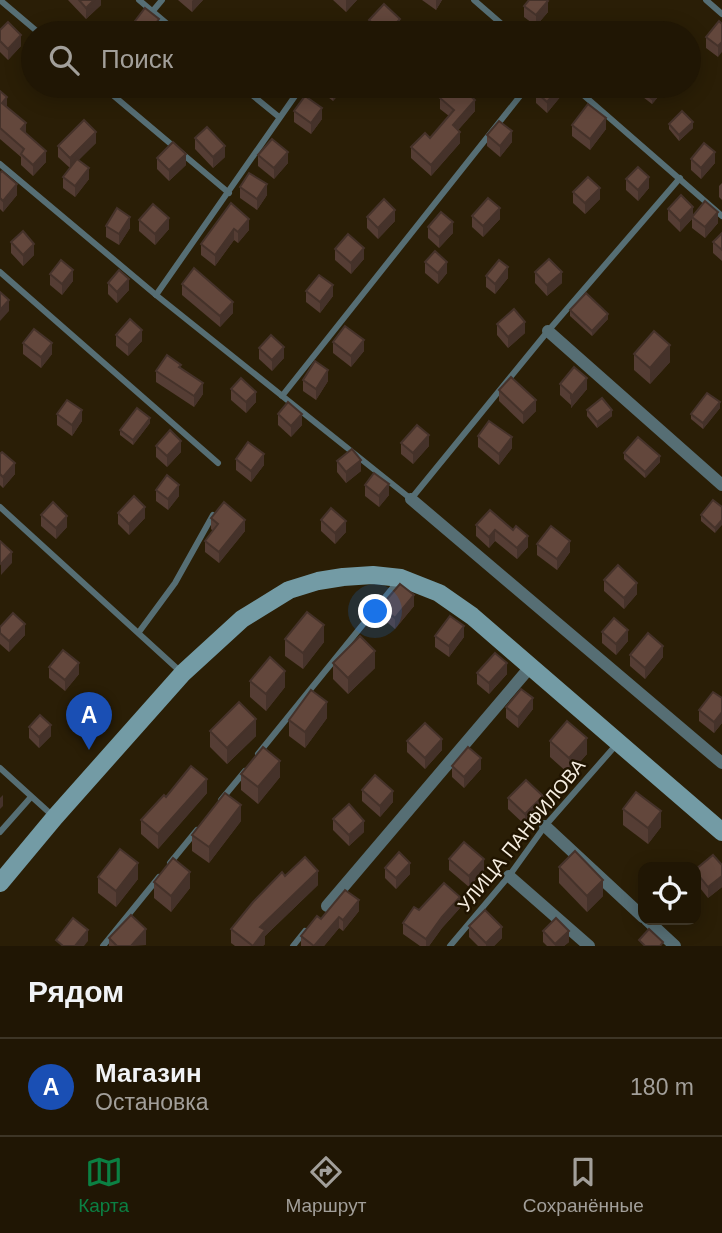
<!DOCTYPE html>
<html lang="ru">
<head>
<meta charset="utf-8">
<style>
  :root { --surface:#201604; --page:#281f0e; --text:#f1f3f6; --muted:#a29f9a; --line:#3d3526; --accent:#0b8043 }
  body { margin:0; font-family:Arial,sans-serif; background:var(--page); color:var(--text) }
  .controls { position:absolute; right:21px; bottom:21px; display:grid; overflow:hidden; border-radius:14px; box-shadow:0 4px 18px #0003 }
  .controls button { width:63px; height:63px; display:grid; place-items:center; padding:0; border:0; border-bottom:2px solid var(--line); background:var(--surface); color:var(--text); font:35px sans-serif }
  .you { position:absolute; left:376px; top:612px; width:24px; height:24px; margin:-18px; border:5px solid #fff; border-radius:50%; background:#1a73e8; box-shadow:0 0 0 10px #1a73e833 }
  .badge { display:grid; place-items:center; width:46px; height:46px; border-radius:50%; background:var(--accent); color:#fff; font-size:23px; font-weight:700 }
  .pin { position:absolute; translate:-50% -58px; filter:drop-shadow(0 2px 4px #0008) }
  .pin::after { content:''; position:absolute; top:37px; width:24px; height:21px; background:inherit; clip-path:polygon(0 0,100% 0,50% 100%) }
  .list { margin:0; padding:0; list-style:none }
  h2 { display:flex; justify-content:space-between; align-items:center; height:91px; margin:0; padding:0 28px; font-size:30px }
  h2 small { font-size:23px; font-weight:400; color:var(--muted) }
  .list li { display:grid; grid-template-columns:46px 1fr auto; gap:21px; align-items:center; box-sizing:border-box; height:98px; padding:0 28px; border-top:2px solid var(--line) }
  .list b { display:block; font-size:26px; white-space:nowrap }
  .list p { margin:0; font-size:23px; white-space:nowrap; color:var(--muted) }
  .list em { font-size:23px; font-style:normal; color:var(--muted) }
  .icon { flex:none; width:38px; height:38px; fill:none; stroke:currentColor; stroke-width:2; stroke-linecap:round; stroke-linejoin:round }
  .map { position:relative; flex:none; width:722px; height:946px; overflow:hidden }
  .search { position:absolute; background:var(--surface); box-shadow:0 4px 18px #0003; left:21px; right:21px; top:21px; height:77px; display:flex; align-items:center; gap:18px; box-sizing:border-box; padding:0 24px; border-radius:38px; color:var(--muted); font-size:26px }
  .sheet { height:189px; background:var(--surface) }
  nav { display:flex; justify-content:space-around; align-items:center; box-sizing:border-box; height:98px; border-top:2px solid var(--line); background:var(--surface); font-size:19px; color:var(--muted) }
  nav a { display:grid; justify-items:center; gap:4px }
  nav .on { color:var(--accent) }
  .map>svg:first-child { display:block }
  .lines { fill:none; stroke-linecap:round; stroke-linejoin:round }
  .lane { stroke:#566e74; stroke-width:6 }
  .street { stroke:#566e74; stroke-width:12 }
  .secondary { stroke:#739ba5; stroke-width:18 }
  .wall { fill:#553d34 }
  .shaded-wall { fill:#45322a }
  .building { fill:#63473c; stroke:#45322a; stroke-width:2 }
  .labels { text-anchor:middle; stroke-width:5; stroke-linejoin:round; paint-order:stroke }
  .street-label { font-size:19px; fill:#f6eee0; stroke:#201400 }
</style>
</head>
<body>
<div class="map">
<svg width="722" height="946" viewBox="0 0 722 946">
  <rect width="100%" height="100%" fill="#2a1e06"/>
  <g class="lines">
    <g class="lane">
      <path d="M0,0L39,33"/>
      <path d="M139,0L178,33"/>
      <path d="M474,0L512,33"/>
      <path d="M706,0L722,14"/>
      <path d="M152,12L162,0"/>
      <path d="M102,86L229,193"/>
      <path d="M241,86L279,117"/>
      <path d="M573,86L722,216"/>
      <path d="M0,164L156,295L411,499L548,331L680,178"/>
      <path d="M0,272L218,463"/>
      <path d="M156,295L302,86"/>
      <path d="M282,396L528,86"/>
      <path d="M0,507L182,673"/>
      <path d="M139,632L175,583L213,515"/>
      <path d="M258,754L399,580"/>
      <path d="M0,768L53,816"/>
      <path d="M221,800L245,771"/>
      <path d="M0,832L31,797"/>
      <path d="M170,863L197,830"/>
      <path d="M103,946L159,877"/>
      <path d="M293,946L305,931"/>
      <path d="M450,946L509,876L545,826L616,745"/>
    </g>
    <g class="street">
      <path d="M548,331L722,485"/>
      <path d="M411,499L722,763"/>
      <path d="M545,826L643,917"/>
      <path d="M509,876L589,946"/>
      <path d="M327,906L531,666"/>
      <path d="M647,920L675,946"/>
    </g>
    <path class="secondary" d="M0,883L55,817L183,673L242,619L289,590L318,581L343,577L373,575L401,578L439,593L472,616L722,832"/>
  </g>
  <g class="wall">
    <path d="M68,0H101V5L86,19Z"/>
    <path d="M178,0H203L192,12Z"/>
    <path d="M333,0H357L346,12Z"/>
    <path d="M422,0H442L436,10Z"/>
    <path d="M524,6L548,12L536,26L524,17Z"/>
    <path d="M369,20L400,30L397,33H371L369,31Z"/>
    <path d="M722,24L718,57L706,48V37Z"/>
    <path d="M132,25L159,30L157,33H132Z"/>
    <path d="M0,30L21,46L8,60L0,52Z"/>
    <path d="M264,86H279L274,93Z"/>
    <path d="M319,86H346L333,101L319,90Z"/>
    <path d="M665,86V89L652,104L639,94V88Z"/>
    <path d="M0,91L7,107L46,162L33,176L21,165V157L0,139Z"/>
    <path d="M536,92L561,96L547,113L536,103Z"/>
    <path d="M440,98L475,111L458,130L460,143L431,176L411,158V147L430,138L449,116L440,109Z"/>
    <path d="M294,111L322,119L311,134L294,122Z"/>
    <path d="M669,124L693,128L679,141L669,129Z"/>
    <path d="M572,125L606,129L590,150L572,136Z"/>
    <path d="M487,135L512,142L500,157L487,146Z"/>
    <path d="M195,138L225,157L213,168L195,149Z"/>
    <path d="M96,143L78,160L89,179L75,197L63,188V177L70,168L58,157V146Z"/>
    <path d="M258,155L288,163L274,179L258,166Z"/>
    <path d="M157,158L186,165L169,181L157,169Z"/>
    <path d="M691,159L715,163L701,179L691,170Z"/>
    <path d="M0,173L17,195L3,212L0,209Z"/>
    <path d="M626,179L649,188L638,201L626,190Z"/>
    <path d="M722,183V200L719,197V186Z"/>
    <path d="M240,187L267,195L257,210L240,198Z"/>
    <path d="M573,192L600,199L585,214L573,203Z"/>
    <path d="M231,203L249,230L238,243L234,240L215,266L201,255V244Z"/>
    <path d="M668,209L718,223L705,238L692,228V219L680,232L668,220Z"/>
    <path d="M472,216L500,219L483,237L472,227Z"/>
    <path d="M367,217L395,221L378,239L367,228Z"/>
    <path d="M139,220L169,229L155,245L139,231Z"/>
    <path d="M106,226L130,228L119,245L106,237Z"/>
    <path d="M428,227L453,233L439,248L428,238Z"/>
    <path d="M722,233V261L713,253V242Z"/>
    <path d="M11,242L34,255L23,266L11,253Z"/>
    <path d="M335,249L364,259L351,274L335,260Z"/>
    <path d="M425,262L447,273L438,284L425,273Z"/>
    <path d="M535,272L562,283L547,296L535,283Z"/>
    <path d="M50,274L73,281L62,295L50,285Z"/>
    <path d="M486,276L508,278L495,294L486,287Z"/>
    <path d="M108,283L129,290L117,303L108,294Z"/>
    <path d="M182,284L233,313L220,327L182,295Z"/>
    <path d="M306,291L333,296L320,313L306,302Z"/>
    <path d="M570,310L608,319L592,336L570,316Z"/>
    <path d="M497,324L525,333L508,348L497,335Z"/>
    <path d="M116,335L142,341L128,356L116,346Z"/>
    <path d="M333,342L364,351L351,367L333,353Z"/>
    <path d="M23,343L52,354L41,368L23,354Z"/>
    <path d="M259,348L284,358L272,371L259,359Z"/>
    <path d="M634,354L670,362L650,384L634,370Z"/>
    <path d="M181,369L203,394L194,407L156,382V371Z"/>
    <path d="M303,380L328,381L316,400L303,391Z"/>
    <path d="M560,384L587,389L571,408V405L560,395Z"/>
    <path d="M231,389L256,402L246,413L231,400Z"/>
    <path d="M499,390L536,411L523,424L499,401Z"/>
    <path d="M720,408L703,429L691,419V414Z"/>
    <path d="M587,410L612,416L597,428L587,416Z"/>
    <path d="M57,414L82,421L72,436L57,425Z"/>
    <path d="M278,414L302,425L291,437L278,425Z"/>
    <path d="M150,423L133,445L120,435V430Z"/>
    <path d="M478,436L512,448L499,465L478,447Z"/>
    <path d="M401,443L429,446L413,464L401,454Z"/>
    <path d="M156,446L181,452L167,467L156,457Z"/>
    <path d="M624,453L660,462L645,478L624,459Z"/>
    <path d="M0,454L15,474L3,488L0,485Z"/>
    <path d="M236,459L264,465L251,482L236,470Z"/>
    <path d="M337,461L361,471L346,483L337,472Z"/>
    <path d="M365,485L389,495L379,507L365,496Z"/>
    <path d="M156,490L179,496L168,510L156,501Z"/>
    <path d="M722,507L715,533L701,521V515Z"/>
    <path d="M490,510L528,547L517,559L495,541L489,548L476,536V525Z"/>
    <path d="M118,513L145,518L129,535L118,524Z"/>
    <path d="M41,515L67,527L56,539L41,526Z"/>
    <path d="M211,518L245,531L219,563L205,552V541L213,531L211,529Z"/>
    <path d="M321,520L346,532L335,544L321,531Z"/>
    <path d="M537,544L570,552L557,570L537,555Z"/>
    <path d="M604,580L637,594L624,609L604,591Z"/>
    <path d="M381,606H414L395,629L381,617Z"/>
    <path d="M0,627L25,635L9,652L0,644Z"/>
    <path d="M602,632L628,641L616,655L602,643Z"/>
    <path d="M435,636L464,637L449,657L435,647Z"/>
    <path d="M285,639L324,642L303,669L285,656Z"/>
    <path d="M630,655L663,657L645,679L630,666Z"/>
    <path d="M333,663L375,668L348,694L333,679Z"/>
    <path d="M49,667L79,674L65,691L49,678Z"/>
    <path d="M477,673L507,674L489,694L477,684Z"/>
    <path d="M250,681L285,687L266,711L250,697Z"/>
    <path d="M722,698V723L714,733L699,721V710Z"/>
    <path d="M506,707L533,709L518,728L506,718Z"/>
    <path d="M327,718L305,748L289,736V720Z"/>
    <path d="M29,727L51,736L39,748L29,738Z"/>
    <path d="M210,731L256,736L227,764L210,747Z"/>
    <path d="M407,741L442,750L425,769L407,752Z"/>
    <path d="M550,741L587,754L569,774L550,757Z"/>
    <path d="M452,766L481,769L464,788L452,777Z"/>
    <path d="M241,774L280,777L258,804L241,790Z"/>
    <path d="M362,790L393,802L380,817L362,801Z"/>
    <path d="M207,793L158,849L141,834V820L166,797Z"/>
    <path d="M508,798L543,807L525,825L508,809Z"/>
    <path d="M623,809L661,827L648,844L623,825Z"/>
    <path d="M333,819L364,832L349,846L333,830Z"/>
    <path d="M241,821L209,863L192,851V835Z"/>
    <path d="M449,859L484,870L469,887L449,870Z"/>
    <path d="M722,865V887L708,898L696,883V869Z"/>
    <path d="M559,867L603,896L587,912L559,883Z"/>
    <path d="M385,868L410,874L396,889L385,878Z"/>
    <path d="M285,876L318,885L265,936V944L263,946H235L231,943V929Z"/>
    <path d="M98,877L138,879L116,907L98,893Z"/>
    <path d="M154,882L190,888L171,912L154,898Z"/>
    <path d="M460,908L442,928L429,946H420L403,934V923L419,910Z"/>
    <path d="M359,911L343,931L339,928L324,946H301V936L321,919Z"/>
    <path d="M469,926L502,938L494,946H478L469,937Z"/>
    <path d="M543,931L569,942L564,946H547L543,942Z"/>
    <path d="M109,938L146,945L109,946Z"/>
  </g>
  <g class="shaded-wall">
    <path d="M94,0H101V5L86,19V8Z"/>
    <path d="M193,0H203L192,12V1Z"/>
    <path d="M346,0H357L346,12Z"/>
    <path d="M436,0H442L436,10Z"/>
    <path d="M548,1V12L536,26V15Z"/>
    <path d="M159,19V30L157,33H148Z"/>
    <path d="M400,19V30L397,33H386Z"/>
    <path d="M21,35V46L8,60V49Z"/>
    <path d="M722,42V52L718,57V46Z"/>
    <path d="M274,86H279L274,93Z"/>
    <path d="M337,86H346L333,101V90Z"/>
    <path d="M561,86V96L547,113V102Z"/>
    <path d="M663,86H665V89L652,104V99Z"/>
    <path d="M7,97V108L2,103Z"/>
    <path d="M475,100V111L453,136V125Z"/>
    <path d="M322,108V119L311,134V123Z"/>
    <path d="M606,118V129L590,150V139Z"/>
    <path d="M693,122V128L679,141V135Z"/>
    <path d="M26,123V134L21,129Z"/>
    <path d="M512,131V142L500,157V146Z"/>
    <path d="M96,132V143L70,169V158Z"/>
    <path d="M460,132V143L431,176V165Z"/>
    <path d="M225,146V157L213,168V157Z"/>
    <path d="M46,151V162L33,176V165Z"/>
    <path d="M288,152V163L274,179V168Z"/>
    <path d="M715,152V163L701,179V168Z"/>
    <path d="M186,154V165L169,181V170Z"/>
    <path d="M89,168V179L75,197V186Z"/>
    <path d="M649,177V188L638,201V190Z"/>
    <path d="M17,184V195L3,212V201Z"/>
    <path d="M267,184V195L257,210V199Z"/>
    <path d="M600,188V199L585,214V203Z"/>
    <path d="M693,207V218L692,217V219L680,232V221Z"/>
    <path d="M500,208V219L483,237V226Z"/>
    <path d="M395,210V221L378,239V228Z"/>
    <path d="M718,212V223L705,238V227Z"/>
    <path d="M130,217V228L119,245V234Z"/>
    <path d="M169,218V229L155,245V234Z"/>
    <path d="M249,219V230L238,243V232Z"/>
    <path d="M453,222V233L439,248V237Z"/>
    <path d="M234,229V240L215,266V255Z"/>
    <path d="M34,244V255L23,266V255Z"/>
    <path d="M364,248V259L351,274V263Z"/>
    <path d="M447,262V273L438,284V273Z"/>
    <path d="M508,267V278L495,294V284Z"/>
    <path d="M73,270V281L62,295V284Z"/>
    <path d="M562,272V283L547,296V285Z"/>
    <path d="M129,279V290L117,303V292Z"/>
    <path d="M333,285V296L320,313V302Z"/>
    <path d="M9,300V311L0,321V310Z"/>
    <path d="M233,302V313L220,327V316Z"/>
    <path d="M608,314V319L592,336V331Z"/>
    <path d="M525,322V333L508,348V337Z"/>
    <path d="M142,330V341L128,356V345Z"/>
    <path d="M364,340V351L351,367V356Z"/>
    <path d="M52,343V354L41,368V357Z"/>
    <path d="M670,345V362L650,384V368Z"/>
    <path d="M284,347V358L272,371V360Z"/>
    <path d="M328,370V381L316,400V389Z"/>
    <path d="M587,378V389L571,408V397Z"/>
    <path d="M203,383V394L194,407V396Z"/>
    <path d="M256,392V402L246,413V402Z"/>
    <path d="M536,400V411L523,424V413Z"/>
    <path d="M720,402V408L703,429V423Z"/>
    <path d="M82,410V421L72,436V425Z"/>
    <path d="M612,410V416L597,428V422Z"/>
    <path d="M302,414V425L291,437V426Z"/>
    <path d="M150,418V423L133,445V440Z"/>
    <path d="M429,435V446L413,464V453Z"/>
    <path d="M512,437V448L499,465V454Z"/>
    <path d="M181,441V452L167,467V456Z"/>
    <path d="M264,454V465L251,482V471Z"/>
    <path d="M660,456V462L645,478V472Z"/>
    <path d="M361,460V471L346,483V472Z"/>
    <path d="M15,463V474L3,488V477Z"/>
    <path d="M389,484V495L379,507V496Z"/>
    <path d="M179,485V496L168,510V499Z"/>
    <path d="M145,507V518L129,535V524Z"/>
    <path d="M67,516V527L56,539V528Z"/>
    <path d="M245,520V531L219,563V552Z"/>
    <path d="M722,520V525L715,533V528Z"/>
    <path d="M346,521V532L335,544V533Z"/>
    <path d="M495,530V541L489,548V537Z"/>
    <path d="M528,536V547L517,559V548Z"/>
    <path d="M570,541V552L557,570V559Z"/>
    <path d="M12,552V563L1,575V564Z"/>
    <path d="M637,583V594L624,609V598Z"/>
    <path d="M414,595V606L395,629V618Z"/>
    <path d="M25,624V635L9,652V641Z"/>
    <path d="M324,625V642L303,669V653Z"/>
    <path d="M464,626V637L449,657V646Z"/>
    <path d="M628,630V641L616,655V644Z"/>
    <path d="M663,646V657L645,679V668Z"/>
    <path d="M375,651V668L348,694V678Z"/>
    <path d="M79,663V674L65,691V680Z"/>
    <path d="M507,663V674L489,694V683Z"/>
    <path d="M285,671V687L266,711V694Z"/>
    <path d="M533,698V709L518,728V717Z"/>
    <path d="M327,702V718L305,748V732Z"/>
    <path d="M722,712V723L714,733V722Z"/>
    <path d="M256,719V736L227,764V748Z"/>
    <path d="M51,725V736L39,748V737Z"/>
    <path d="M587,738V754L569,774V758Z"/>
    <path d="M442,739V750L425,769V758Z"/>
    <path d="M481,758V769L464,788V777Z"/>
    <path d="M280,761V777L258,804V787Z"/>
    <path d="M207,779V793L158,849V834Z"/>
    <path d="M393,791V802L380,817V806Z"/>
    <path d="M3,795V806L0,809V798Z"/>
    <path d="M543,796V807L525,825V814Z"/>
    <path d="M241,805V821L209,863V847Z"/>
    <path d="M661,811V827L648,844V828Z"/>
    <path d="M364,821V832L349,846V835Z"/>
    <path d="M484,859V870L469,887V876Z"/>
    <path d="M138,863V879L116,907V891Z"/>
    <path d="M410,863V874L396,889V878Z"/>
    <path d="M318,871V885L265,936V944L263,946H253L260,927Z"/>
    <path d="M190,872V888L171,912V896Z"/>
    <path d="M722,876V887L708,898V887Z"/>
    <path d="M603,880V896L587,912V896Z"/>
    <path d="M460,897V908L442,928L429,946H426V939L442,917Z"/>
    <path d="M359,900V911L343,931V920Z"/>
    <path d="M339,917V928L324,946H315Z"/>
    <path d="M502,927V938L494,946H486V943Z"/>
    <path d="M146,929V945L131,946Z"/>
    <path d="M88,930V941L84,946H75Z"/>
    <path d="M569,931V942L564,946H555V944Z"/>
  </g>
  <g class="building">
    <path d="M79,0H94L86,8Z"/>
    <path d="M529,0H546L548,1L536,15L524,6Z"/>
    <path d="M384,4L400,19L386,33H383L369,20Z"/>
    <path d="M145,8L159,19L148,33H143L132,25Z"/>
    <path d="M719,21L722,24V42L718,46L706,37Z"/>
    <path d="M8,22L21,35L8,49L0,41V30Z"/>
    <path d="M328,86H337L333,90Z"/>
    <path d="M450,86H459L475,100L453,125L460,132L431,165L411,147L425,133L430,138L454,110L440,98Z"/>
    <path d="M542,86H561L547,102L536,92Z"/>
    <path d="M641,86H663L652,99L639,88Z"/>
    <path d="M0,91L7,97L2,103L26,123L21,129L46,151L33,165L21,154L24,149L0,128Z"/>
    <path d="M305,96L322,108L311,123L294,111Z"/>
    <path d="M588,104L606,118L590,139L572,125Z"/>
    <path d="M682,111L693,122L679,135L669,124Z"/>
    <path d="M84,120L96,132L70,158L58,146Z"/>
    <path d="M499,121L512,131L500,146L487,135Z"/>
    <path d="M207,127L225,146L213,157L195,138Z"/>
    <path d="M272,139L288,152L274,168L258,155Z"/>
    <path d="M173,142L186,154L169,170L157,158Z"/>
    <path d="M704,143L715,152L701,168L691,159Z"/>
    <path d="M77,159L89,168L75,186L63,177Z"/>
    <path d="M638,167L649,177L638,190L626,179Z"/>
    <path d="M2,171L17,184L3,201L0,198V173Z"/>
    <path d="M249,173L267,184L257,199L240,187Z"/>
    <path d="M588,177L600,188L585,203L573,192Z"/>
    <path d="M681,195L693,207L680,221L668,209Z"/>
    <path d="M488,198L500,208L483,226L472,216Z"/>
    <path d="M384,199L395,210L378,228L367,217Z"/>
    <path d="M705,201L718,212L705,227L692,217Z"/>
    <path d="M231,203L249,219L238,232L234,229L215,255L201,244Z"/>
    <path d="M153,204L169,218L155,234L139,220Z"/>
    <path d="M117,208L130,217L119,234L106,226Z"/>
    <path d="M441,212L453,222L439,237L428,227Z"/>
    <path d="M23,231L34,244L23,255L11,242Z"/>
    <path d="M722,233V250L713,242Z"/>
    <path d="M348,234L364,248L351,263L335,249Z"/>
    <path d="M435,251L447,262L438,273L425,262Z"/>
    <path d="M549,259L562,272L547,285L535,272Z"/>
    <path d="M61,260L73,270L62,284L50,274Z"/>
    <path d="M499,260L508,267L495,284L486,276Z"/>
    <path d="M194,268L233,302L220,316L182,284Z"/>
    <path d="M119,270L129,279L117,292L108,283Z"/>
    <path d="M319,275L333,285L320,302L306,291Z"/>
    <path d="M0,292L9,300L0,310Z"/>
    <path d="M586,293L608,314L592,331L570,310Z"/>
    <path d="M514,309L525,322L508,337L497,324Z"/>
    <path d="M130,319L142,330L128,345L116,335Z"/>
    <path d="M345,326L364,340L351,356L333,342Z"/>
    <path d="M34,329L52,343L41,357L23,343Z"/>
    <path d="M654,331L670,345L650,368L634,354Z"/>
    <path d="M271,335L284,347L272,360L259,348Z"/>
    <path d="M167,355L181,365L179,367L203,383L194,396L156,371Z"/>
    <path d="M315,361L328,370L316,389L303,380Z"/>
    <path d="M574,367L587,378L571,397V394L560,384Z"/>
    <path d="M511,377L536,400L523,413L499,390Z"/>
    <path d="M241,378L256,392L246,402L231,389Z"/>
    <path d="M707,393L720,402L703,423L691,414Z"/>
    <path d="M602,398L612,410L597,422L587,410Z"/>
    <path d="M67,400L82,410L72,425L57,414Z"/>
    <path d="M288,402L302,414L291,426L278,414Z"/>
    <path d="M137,408L150,418L133,440L120,430Z"/>
    <path d="M489,421L512,437L499,454L478,436Z"/>
    <path d="M417,425L429,435L413,453L401,443Z"/>
    <path d="M170,430L181,441L167,456L156,446Z"/>
    <path d="M638,437L660,456L645,472L624,453Z"/>
    <path d="M248,442L264,454L251,471L236,459Z"/>
    <path d="M352,449L361,460L346,472L337,461Z"/>
    <path d="M2,452L15,463L3,477L0,474V454Z"/>
    <path d="M374,473L389,484L379,496L365,485Z"/>
    <path d="M167,475L179,485L168,499L156,490Z"/>
    <path d="M134,496L145,507L129,524L118,513Z"/>
    <path d="M713,500L722,507V520L715,528L701,515Z"/>
    <path d="M53,502L67,516L56,528L41,515Z"/>
    <path d="M224,502L245,520L219,552L205,541L218,524L211,518Z"/>
    <path d="M331,508L346,521L335,533L321,520Z"/>
    <path d="M490,510L513,530L516,526L528,536L517,548L495,530L489,537L476,525Z"/>
    <path d="M551,526L570,541L557,559L537,544Z"/>
    <path d="M0,541L12,552L1,564L0,563Z"/>
    <path d="M618,565L637,583L624,598L604,580Z"/>
    <path d="M400,584L414,595L395,618L381,606Z"/>
    <path d="M307,612L324,625L303,653L285,639Z"/>
    <path d="M13,613L25,624L9,641L0,633V627Z"/>
    <path d="M450,616L464,626L449,646L435,636Z"/>
    <path d="M614,618L628,630L616,644L602,632Z"/>
    <path d="M648,633L663,646L645,668L630,655Z"/>
    <path d="M360,636L375,651L348,678L333,663Z"/>
    <path d="M63,650L79,663L65,680L49,667Z"/>
    <path d="M495,653L507,663L489,683L477,673Z"/>
    <path d="M270,657L285,671L266,694L250,681Z"/>
    <path d="M521,689L533,698L518,717L506,707Z"/>
    <path d="M311,690L327,702L305,732L289,720Z"/>
    <path d="M713,692L722,698V712L714,722L699,710Z"/>
    <path d="M239,702L256,719L227,748L210,731Z"/>
    <path d="M40,715L51,725L39,737L29,727Z"/>
    <path d="M567,721L587,738L569,758L550,741Z"/>
    <path d="M425,723L442,739L425,758L407,741Z"/>
    <path d="M263,747L280,761L258,787L241,774Z"/>
    <path d="M468,747L481,758L464,777L452,766Z"/>
    <path d="M191,766L207,779L158,834L141,820L164,795L166,797Z"/>
    <path d="M375,775L393,791L380,806L362,790Z"/>
    <path d="M526,780L543,796L525,814L508,798Z"/>
    <path d="M636,792L661,811L648,828L623,809Z"/>
    <path d="M225,793L241,805L209,847L192,835Z"/>
    <path d="M349,804L364,821L349,835L333,819Z"/>
    <path d="M464,842L484,859L469,876L449,859Z"/>
    <path d="M120,849L138,863L116,891L98,877Z"/>
    <path d="M575,851L603,880L587,896L559,867Z"/>
    <path d="M399,852L410,863L396,878L385,868Z"/>
    <path d="M713,855L722,865V876L708,887L696,872V869Z"/>
    <path d="M305,857L318,871L260,927L265,930L253,946L231,929L253,902L282,872L285,876Z"/>
    <path d="M173,858L190,872L171,896L154,882Z"/>
    <path d="M444,883L460,897L442,917L426,939L403,923L414,907L419,910Z"/>
    <path d="M345,890L359,900L343,920L339,917L314,946L301,936L317,916L321,919Z"/>
    <path d="M485,910L502,927L486,943L469,926Z"/>
    <path d="M131,915L146,929L131,946H117L109,938Z"/>
    <path d="M73,918L88,930L75,946H63L56,940Z"/>
    <path d="M556,918L569,931L555,944L543,931Z"/>
    <path d="M649,929L663,942L660,946H645L639,940Z"/>
  </g>
  <g class="labels">
    <g class="street-label">
      <text transform="translate(521 835) rotate(-51)" y="7">УЛИЦА ПАНФИЛОВА</text>
    </g>
  </g>
</svg>
<div class="controls">
<button><svg class="icon" aria-label="locate" viewBox="0 0 24 24"><circle cx="12" cy="12" r="6"/><path d="M12 2v4M12 18v4M2 12h4M18 12h4"/></svg></button>
</div>
<div class="you"></div>
<div class="pin badge" style="left:89px;top:750px;background:#1a4fb4">A</div>
<div class="search"><svg class="icon" aria-label="search" viewBox="0 0 24 24"><circle cx="10" cy="10" r="6"/><path d="M15 15l6 6"/></svg>Поиск</div>
</div>
<section class="sheet">
<h2>Рядом<small></small></h2>
<ul class="list">
<li><span class="badge" style="background:#1a4fb4">A</span><div><b>Магазин</b><p>Остановка</p></div><em>180 m</em></li>
</ul>
</section>
<nav>
<a class="on"><svg class="icon" aria-label="map" viewBox="0 0 24 24"><path d="M3 6l6-2 6 2 6-2v14l-6 2-6-2-6 2zM9 4v14M15 6v14"/></svg>Карта</a>
<a><svg class="icon" aria-label="directions" viewBox="0 0 24 24"><path d="M12 3l9 9-9 9-9-9zM9 14v-3h6M13 9l2 2-2 2"/></svg>Маршрут</a>
<a><svg class="icon" aria-label="saved" viewBox="0 0 24 24"><path d="M7 4h10v16l-5-4-5 4z"/></svg>Сохранённые</a>
</nav>
</body>
</html>
